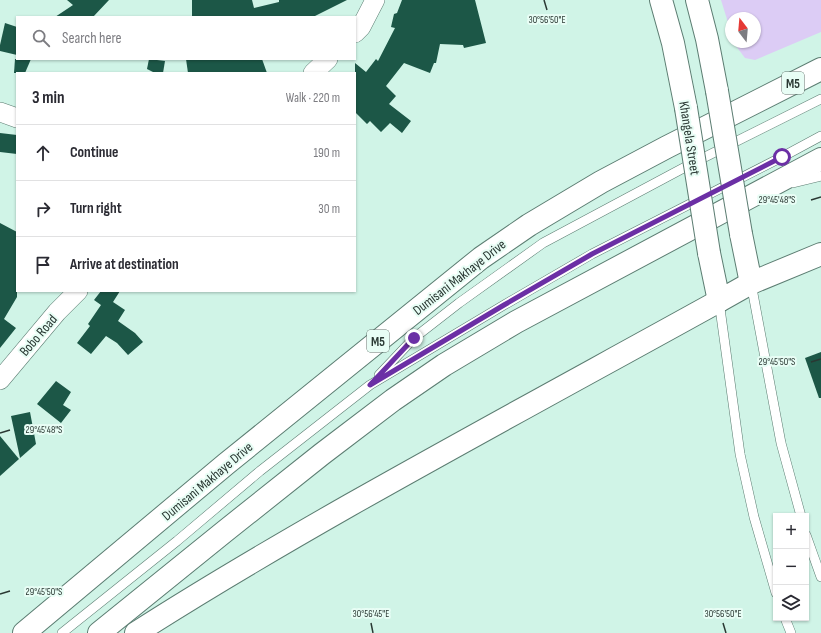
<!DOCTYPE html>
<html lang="en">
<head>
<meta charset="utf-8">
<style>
  :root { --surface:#fff; --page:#f7f7f7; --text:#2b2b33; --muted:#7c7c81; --line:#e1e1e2 }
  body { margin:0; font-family:"Sofia Sans Condensed",sans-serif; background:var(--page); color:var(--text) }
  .controls { position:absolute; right:12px; bottom:12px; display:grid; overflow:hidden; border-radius:0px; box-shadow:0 1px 3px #0004 }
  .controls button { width:36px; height:36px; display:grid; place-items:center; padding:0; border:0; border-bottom:1px solid var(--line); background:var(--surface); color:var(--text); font:20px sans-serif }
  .compass { position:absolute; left:725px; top:12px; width:36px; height:36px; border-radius:50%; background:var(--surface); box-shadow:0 1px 3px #0004; rotate:344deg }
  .stop { position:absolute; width:12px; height:12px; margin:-9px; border:3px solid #6b2fa5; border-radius:50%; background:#fff }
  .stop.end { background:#6b2fa5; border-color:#fff; box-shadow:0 1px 4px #0008 }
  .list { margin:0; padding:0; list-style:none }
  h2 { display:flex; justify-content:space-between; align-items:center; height:52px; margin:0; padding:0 16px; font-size:17px }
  h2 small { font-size:13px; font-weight:400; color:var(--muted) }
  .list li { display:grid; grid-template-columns:26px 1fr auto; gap:12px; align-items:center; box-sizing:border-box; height:56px; padding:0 16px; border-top:1px solid var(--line) }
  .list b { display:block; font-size:15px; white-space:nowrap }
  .list em { font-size:13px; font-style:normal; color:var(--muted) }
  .icon { flex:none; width:22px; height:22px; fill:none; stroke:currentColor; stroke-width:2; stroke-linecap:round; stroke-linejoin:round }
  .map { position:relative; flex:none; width:821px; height:633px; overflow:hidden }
  .search { position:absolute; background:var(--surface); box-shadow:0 1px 3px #0004; left:16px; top:16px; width:340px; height:44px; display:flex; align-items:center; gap:10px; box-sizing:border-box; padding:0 14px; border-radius:0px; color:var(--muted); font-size:15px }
  .panel { position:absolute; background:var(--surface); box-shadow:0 1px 3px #0004; left:16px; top:72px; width:340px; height:220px; border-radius:0px }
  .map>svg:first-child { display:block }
  .green { fill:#dcccf5 }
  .building { fill:#1c5747 }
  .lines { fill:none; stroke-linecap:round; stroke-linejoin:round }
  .service-casing { stroke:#5c7d72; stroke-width:10 }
  .minor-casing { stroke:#5c7d72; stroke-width:20 }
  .tertiary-casing { stroke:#5c7d72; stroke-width:24 }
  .primary-casing { stroke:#5c7d72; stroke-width:24 }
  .service { stroke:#fff; stroke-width:9 }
  .minor { stroke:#fff; stroke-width:19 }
  .tertiary { stroke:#fff; stroke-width:22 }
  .primary { stroke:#fff; stroke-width:22 }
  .tertiary-bridge-casing { stroke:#5c7d72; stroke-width:24; stroke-linecap:butt }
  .tertiary-bridge { stroke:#fff; stroke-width:22 }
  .route { stroke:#6b2fa5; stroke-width:5 }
  .ticks { fill:none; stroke:#2a3833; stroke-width:1.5 }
  .labels { text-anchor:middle; stroke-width:4; stroke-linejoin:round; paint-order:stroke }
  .shield { fill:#e8fdf5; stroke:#63736d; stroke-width:1 }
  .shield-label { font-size:13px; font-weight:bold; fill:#2a3833 }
  .street-label { font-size:14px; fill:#2a3833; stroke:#e8fdf5 }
  .ticks-label { font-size:10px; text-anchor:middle; fill:#2a3833; stroke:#e8fdf5; stroke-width:4; stroke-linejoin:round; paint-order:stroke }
</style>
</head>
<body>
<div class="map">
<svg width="821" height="633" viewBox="0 0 821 633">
  <rect width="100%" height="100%" fill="#d0f4e7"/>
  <path class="green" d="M721,0H821V32L755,60L745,58L736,46L734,42H755V18H731V32Z"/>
  <g class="building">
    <path d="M67,0H109L93,17H55L73,5Z"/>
    <path d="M192,0H252L254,8L279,2V0H347L313,17H192Z"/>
    <path d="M402,0H475L486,43L464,48L463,45L440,44L436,63H434L430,73L404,63L386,86L396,96L389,104L411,121L402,133L390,123L381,132L370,121L367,124L355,112V63L366,72L376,59L378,61L395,28L391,27L394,14L397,13Z"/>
    <path d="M5,23L17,27V55L0,51V45Z"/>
    <path d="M15,59H31L25,73H14Z"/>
    <path d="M149,59L165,61L163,73H155L147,69Z"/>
    <path d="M186,59H262L267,73H188Z"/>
    <path d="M0,133L17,135V154L0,152Z"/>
    <path d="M0,223L17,232V297L4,319L16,328L0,348Z"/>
    <path d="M101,291H120L113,302L125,310L118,321L135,333L143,342L128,355L117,343L106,336L91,354L77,343L90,326L88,324L101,305L94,300Z"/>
    <path d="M821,352V398H819L805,358Z"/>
    <path d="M56,381L71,392L63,405L71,410L61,423L37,404Z"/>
    <path d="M30,412L36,444L20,458L11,416Z"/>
    <path d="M0,436L19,459L0,476Z"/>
  </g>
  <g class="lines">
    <defs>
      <g id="service">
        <path d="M793,183L821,176"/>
        <path d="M751,283L781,443L801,516"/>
        <path d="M719,301L740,454L754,517L776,593"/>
        <path d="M379,375L414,338L459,303L543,243L689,165L821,99"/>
        <path d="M806,535L821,577"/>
        <path d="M785,618L791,633"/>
        <path d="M62,633L177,541L260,471L370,385L504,305L592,254L782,157L821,136"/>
      </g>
      <g id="minor">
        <path d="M355,33L361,27L375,0"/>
        <path d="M313,73L328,59"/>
        <path d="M0,112L17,118"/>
        <path d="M0,380L57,312L78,291"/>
      </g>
      <g id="tertiary">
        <path d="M661,0L673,43L686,108"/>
        <path d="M697,0L707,39L717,91"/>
        <path d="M741,234L751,283"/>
        <path d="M709,253L719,301L751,283L821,254"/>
      </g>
      <g id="primary">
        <path d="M24,633L226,464L481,258L529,225L601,182L667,147L821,69"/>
        <path d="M99,633L224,532L322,454L393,400L444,365L516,322L821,159"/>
        <path d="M136,633C206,588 278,546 350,505C472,436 596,369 719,301"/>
      </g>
    </defs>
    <use href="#service" class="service-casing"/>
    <use href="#minor" class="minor-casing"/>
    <use href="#tertiary" class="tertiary-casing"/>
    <use href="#primary" class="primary-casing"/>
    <use href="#service" class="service"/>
    <use href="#minor" class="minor"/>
    <use href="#tertiary" class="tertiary"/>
    <use href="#primary" class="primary"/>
    <defs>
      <g id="tertiary-bridge">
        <path d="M717,91L741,234"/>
        <path d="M686,108L709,253"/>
      </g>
    </defs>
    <use href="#tertiary-bridge" class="tertiary-bridge-casing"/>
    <use href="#tertiary-bridge" class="tertiary-bridge"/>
  </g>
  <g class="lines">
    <path class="route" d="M414,338L370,385L504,305L592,254L782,157"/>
  </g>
  <path class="ticks" d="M544,0L547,10M811,200L821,197M811,362L821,359M0,433L10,430M0,594L10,591M371,623L373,633M723,623L726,633"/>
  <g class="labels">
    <g class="shield">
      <rect x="782" y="72" width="22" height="22" rx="3"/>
      <rect x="367" y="330" width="22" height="22" rx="3"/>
    </g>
    <g class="shield-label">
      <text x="793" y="88">M5</text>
      <text x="378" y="346">M5</text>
    </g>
    <g class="street-label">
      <text transform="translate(690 138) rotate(81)" y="5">Khangela Street</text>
      <text transform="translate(459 277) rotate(-38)" y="5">Dumisani Makhaye Drive</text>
      <text transform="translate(38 335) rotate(-49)" y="5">Bobo Road</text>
      <text transform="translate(207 481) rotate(-40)" y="5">Dumisani Makhaye Drive</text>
    </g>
  </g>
  <g class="ticks-label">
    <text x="547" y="23">30°56'50"E</text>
    <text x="777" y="203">29°45'48"S</text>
    <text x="777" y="365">29°45'50"S</text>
    <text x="44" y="433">29°45'48"S</text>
    <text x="44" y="595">29°45'50"S</text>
    <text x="371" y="617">30°56'45"E</text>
    <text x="723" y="617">30°56'50"E</text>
  </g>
</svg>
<div class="controls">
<button>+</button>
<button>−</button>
<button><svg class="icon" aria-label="layers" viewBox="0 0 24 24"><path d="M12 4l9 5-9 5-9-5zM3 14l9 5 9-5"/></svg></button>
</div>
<svg class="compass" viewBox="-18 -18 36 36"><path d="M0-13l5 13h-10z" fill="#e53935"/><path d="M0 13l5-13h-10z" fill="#7c7c81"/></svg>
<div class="stop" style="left:782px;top:157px"></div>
<div class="stop end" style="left:414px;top:338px"></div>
<div class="search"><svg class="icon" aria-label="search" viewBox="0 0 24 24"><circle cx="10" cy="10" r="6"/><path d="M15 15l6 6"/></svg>Search here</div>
<section class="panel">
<h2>3 min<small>Walk · 220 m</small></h2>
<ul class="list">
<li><svg class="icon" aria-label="ahead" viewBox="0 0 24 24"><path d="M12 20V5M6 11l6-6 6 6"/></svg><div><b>Continue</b></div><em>190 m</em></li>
<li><svg class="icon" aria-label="right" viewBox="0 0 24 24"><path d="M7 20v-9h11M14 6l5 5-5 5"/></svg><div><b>Turn right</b></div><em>30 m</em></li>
<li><svg class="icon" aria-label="arrive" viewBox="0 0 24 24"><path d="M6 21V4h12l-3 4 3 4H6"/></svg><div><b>Arrive at destination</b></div></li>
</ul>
</section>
</div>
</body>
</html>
